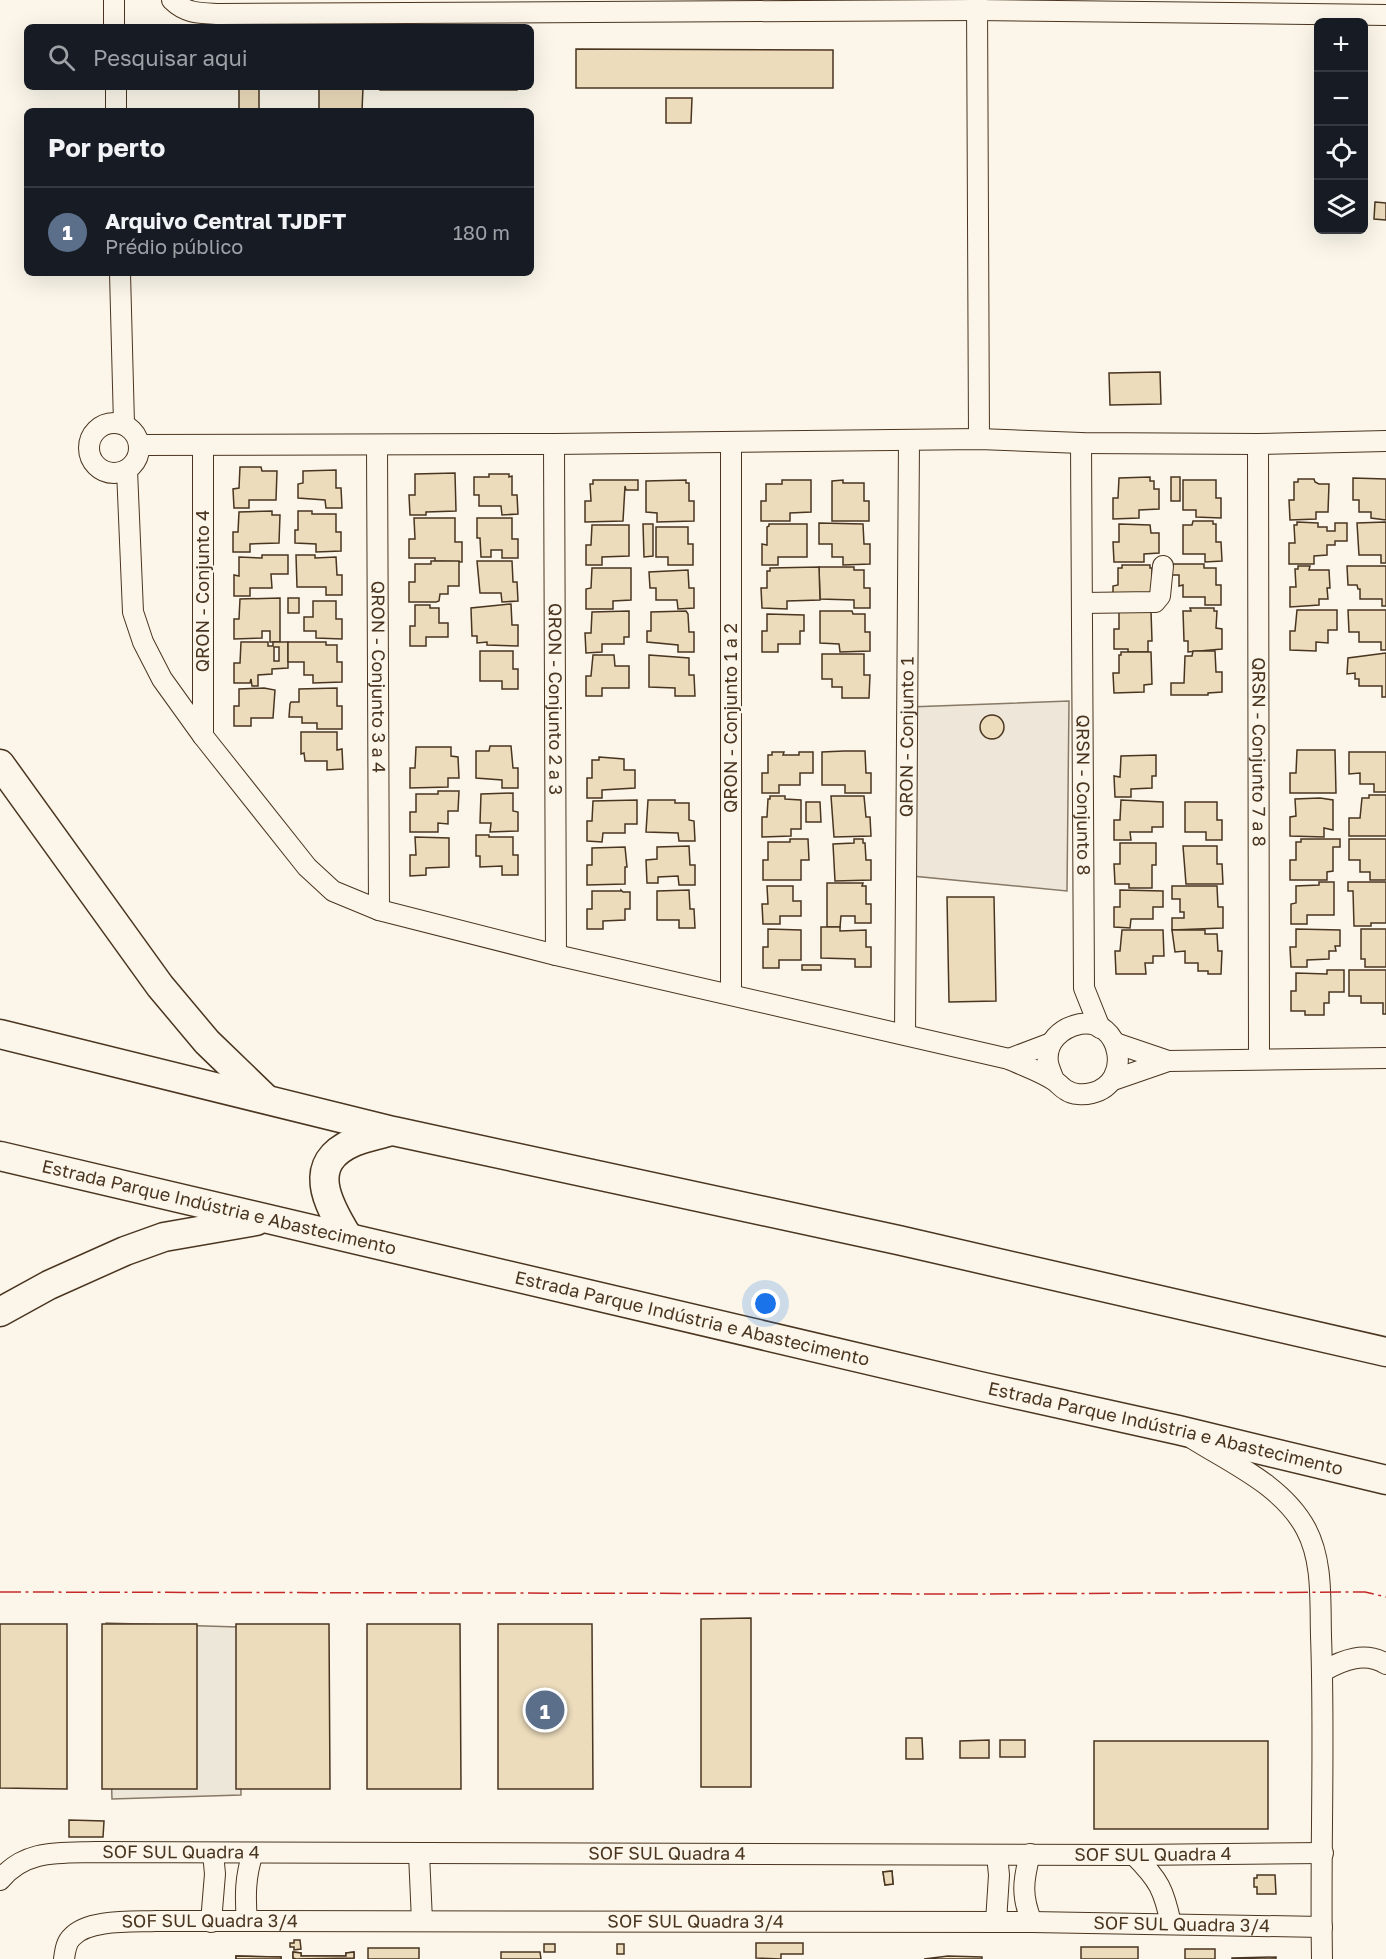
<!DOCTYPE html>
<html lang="pt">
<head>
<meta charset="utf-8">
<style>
  :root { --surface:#171b24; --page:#20242c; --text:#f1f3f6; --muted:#9ea1a6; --line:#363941; --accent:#b45309 }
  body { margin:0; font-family:"Golos Text",sans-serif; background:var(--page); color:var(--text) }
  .controls { position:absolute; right:18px; top:18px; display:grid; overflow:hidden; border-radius:9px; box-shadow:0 6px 24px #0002 }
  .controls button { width:54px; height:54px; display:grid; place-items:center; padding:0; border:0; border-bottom:2px solid var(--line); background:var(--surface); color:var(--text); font:30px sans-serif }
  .you { position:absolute; left:766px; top:1304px; width:21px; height:21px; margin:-15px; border:4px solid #fff; border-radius:50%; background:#1a73e8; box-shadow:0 0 0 9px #1a73e833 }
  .badge { display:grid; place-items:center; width:39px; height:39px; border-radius:50%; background:var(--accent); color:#fff; font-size:20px; font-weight:700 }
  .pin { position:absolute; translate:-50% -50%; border:3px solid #fff; box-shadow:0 2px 6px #0006 }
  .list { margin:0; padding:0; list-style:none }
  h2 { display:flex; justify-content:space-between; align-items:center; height:78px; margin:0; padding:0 24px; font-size:26px }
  h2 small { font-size:20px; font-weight:400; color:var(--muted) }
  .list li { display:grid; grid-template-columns:39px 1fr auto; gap:18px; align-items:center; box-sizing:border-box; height:90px; padding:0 24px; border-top:2px solid var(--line) }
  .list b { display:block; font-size:22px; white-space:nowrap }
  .list p { margin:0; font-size:20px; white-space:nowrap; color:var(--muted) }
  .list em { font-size:20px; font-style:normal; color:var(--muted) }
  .icon { flex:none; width:33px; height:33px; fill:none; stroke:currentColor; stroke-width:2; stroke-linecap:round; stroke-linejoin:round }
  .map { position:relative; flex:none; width:1386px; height:1959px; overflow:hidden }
  .search { position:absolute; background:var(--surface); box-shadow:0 6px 24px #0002; left:24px; top:24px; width:510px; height:66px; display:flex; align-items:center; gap:15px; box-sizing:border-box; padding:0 21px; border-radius:9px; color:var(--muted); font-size:22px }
  .panel { position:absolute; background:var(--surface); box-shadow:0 6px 24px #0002; left:24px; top:108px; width:510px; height:168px; border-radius:9px }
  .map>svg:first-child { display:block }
  .green { fill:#ede6d9; stroke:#887966; stroke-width:1.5 }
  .parking { fill:#ede7d9; stroke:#887966; stroke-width:1.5 }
  .building { fill:#ecdcbc; stroke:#4a3520; stroke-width:1.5; fill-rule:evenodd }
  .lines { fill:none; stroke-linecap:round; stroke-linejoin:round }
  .minor-casing { stroke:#4a3520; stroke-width:22 }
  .highway-casing { stroke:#4a3520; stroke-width:31 }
  .minor { stroke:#fbf6e9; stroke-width:20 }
  .highway { stroke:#fbf6e9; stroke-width:28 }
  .power { stroke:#c62828; stroke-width:1.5; stroke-dasharray:21 4.5 3 4.5; stroke-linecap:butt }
  .labels { text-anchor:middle; stroke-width:4.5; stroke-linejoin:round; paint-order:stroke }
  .street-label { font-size:18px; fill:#4a3520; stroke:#fbf6e9 }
</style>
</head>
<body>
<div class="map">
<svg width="1386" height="1959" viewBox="0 0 1386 1959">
  <rect width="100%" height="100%" fill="#fbf6e9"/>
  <path class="green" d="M1069,701L1067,891L912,876L909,707Z"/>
  <path class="parking" d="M106,1623L238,1627L241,1795L112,1799Z"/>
  <g class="building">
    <path d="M576,49L833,50V88H576Z"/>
    <rect x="239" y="87" width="20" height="24"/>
    <path d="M319,87H363L362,111H319Z"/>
    <rect x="380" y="87" width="137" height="3"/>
    <path d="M666,98H692L691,123H666Z"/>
    <path d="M1375,202L1386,203V220L1374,219Z"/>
    <path d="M1160,372L1161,404L1110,405L1109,373Z"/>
    <path d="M240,467H261L262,471H277L276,500H249V508H234L233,489L239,488Z"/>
    <path d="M336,470V488H341L342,508H326L325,500L298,498V484L303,483V471Z"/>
    <path d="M455,473L456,511L426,512V515H410L409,495H415V474Z"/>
    <path d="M489,474H509V477L512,476V495H517L518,514L502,515L501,506H479V495H474V477H489Z"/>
    <path d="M1150,477V481H1154V489H1159V509L1139,510V518L1113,519V498H1118L1119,478Z"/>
    <rect x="1171" y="477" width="9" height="24"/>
    <path d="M1353,478L1386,479V520L1371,518V512H1359V500H1353Z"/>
    <path d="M1298,479H1314L1315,482L1319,484H1329L1328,512H1316V519L1290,520L1289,500H1294V482H1298Z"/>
    <path d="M593,480H638V490H626L625,486L623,521L585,522V501H591L590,484H593Z"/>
    <path d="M686,480V483H689V501H694V521L657,522V513L646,512V481Z"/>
    <path d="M782,480H811V512L790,513V521H761V501H766V484H782Z"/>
    <path d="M843,480V483H864V501H869V521H832V481Z"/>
    <path d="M1183,480H1216V498H1221V518L1196,517V510H1183Z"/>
    <path d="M272,511V515H280L279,543L250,544V552H233V532H238L239,512Z"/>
    <path d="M298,511H312V514H336V532H341V551L316,552V544L295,543V530H298Z"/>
    <path d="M414,518H455V542H462V562L435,561V558H409V539H415Z"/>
    <path d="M477,518H512V539H518V558H502V550H491V557H481L480,538H477Z"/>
    <path d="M1193,521H1213V524H1216V542H1221L1222,561L1205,562V554H1183V525H1192Z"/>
    <path d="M1297,522L1318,523V527H1327V531H1335V523H1347V541H1335V545H1327V555L1314,556V564H1289V543H1295L1294,525H1297Z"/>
    <path d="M1386,522V563H1381V555H1359L1357,523Z"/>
    <path d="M819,523L863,524L864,544H870V564L843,565V557H832V544H819Z"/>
    <path d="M643,524H653V556L644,557Z"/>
    <path d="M769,524H807V557H778V565H762V544L767,545V527L769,526Z"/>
    <path d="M1119,524L1150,525L1151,533H1159V553L1144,554V562H1114L1113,542H1119Z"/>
    <path d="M592,525H629V556L602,557V565H586V545H591Z"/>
    <path d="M656,527H688V544H693V565H668V557H656Z"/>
    <path d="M262,555H288V574H271L272,588H250V596H234V575L239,576V557L262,558Z"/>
    <path d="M296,555H315V558L336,557L337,575H342V595H326V587H297Z"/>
    <path d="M431,561H459V586H448V594H440L439,601L436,602H409V582H415V564H431Z"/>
    <path d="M477,561H512L513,582H517L518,601L502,602L501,593H480Z"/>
    <path d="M1171,564H1204V568H1216V585H1221V605H1205V597H1183V585L1179,586V575H1171Z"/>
    <path d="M1122,565H1150V568H1152V597L1113,606V586L1118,585V568H1122Z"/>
    <path d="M1298,566H1310L1309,570H1329L1330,588H1327L1328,599H1319V605L1290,607V587H1296L1295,569H1298Z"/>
    <path d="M1347,566H1386V606H1382V599H1360V589H1358L1357,585H1348Z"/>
    <path d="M819,567H854V570H864V588H870V608H854V600L820,599Z"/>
    <path d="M819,567L820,600L787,601V609L762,608L761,588H767V571H770V568Z"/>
    <path d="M592,568H631V600L613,601V609H586V589L591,588Z"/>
    <path d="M688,570L689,588H694V608L678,609L677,600H656V588H650L649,572Z"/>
    <path d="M280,598V642H270V631H262V638L234,639V619H239L240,599Z"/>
    <rect x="288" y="598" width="11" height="15"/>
    <path d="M313,601H336V619H342V639L316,638V631H304V617H313Z"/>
    <path d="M511,604L512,625H518V646L487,645V642L477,643V636H472L471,608Z"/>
    <path d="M415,605H430V608H439V623H448V637H426V646H410V626H415Z"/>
    <path d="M1190,608H1214V611H1217L1216,628L1222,629V649L1188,652V641H1184L1183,611H1191Z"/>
    <path d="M1297,610H1337V630H1328V643L1316,642V651L1290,650V631H1295Z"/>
    <path d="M1348,610H1386V650H1381V642H1359V632H1349Z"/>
    <path d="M629,611V637H624V644H602V652L586,653L585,633H591L592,612Z"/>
    <path d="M686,611L688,614L689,632H694V652H678V645L647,642V631H651V612Z"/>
    <path d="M820,611H852L853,614H865V632H870V651L840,652L839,644L820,643Z"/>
    <path d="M1119,611H1151L1152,641H1148V652H1128V649H1114V629H1119Z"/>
    <path d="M767,614L804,615V631H800V644H778V652H762V631H767Z"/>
    <path d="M241,642H268V646H273V642H288V668L272,669V674L258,675V686H252L251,679L250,683H234V663H240ZM274,647H279V661H274Z"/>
    <path d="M288,642H326V645H337V662H342V682L313,683V675H304V662H288Z"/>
    <path d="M480,651H513V669H518V689H502V681H480Z"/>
    <path d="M1193,651H1215L1216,672H1222V692L1208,693V695H1171V683H1184L1185,656H1192Z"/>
    <path d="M1121,652H1151L1152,684L1144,685V692L1114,693L1113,673H1119V655H1121Z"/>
    <path d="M1386,653V697H1382V686H1359V679H1355V673L1347,674L1348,658Z"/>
    <path d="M822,654H864V675H870L869,698H842V687H832V679H822Z"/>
    <path d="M593,655H614L615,666H629V688H602V696H586V676H591Z"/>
    <path d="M649,655L689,658V675H694L695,696H675V688L649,687Z"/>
    <path d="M264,688L275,690L273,718H251V726H234V706H239V689Z"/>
    <path d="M337,688V706H342V729H317V723H302V717H289L290,704L291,702H299V689Z"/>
    <circle cx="992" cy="727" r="12"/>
    <path d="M301,732H337V750L342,749L343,769L327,770V761H305L304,753L301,754Z"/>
    <path d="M490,746H511L513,768H518V788H502V780L476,778V751H489Z"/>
    <path d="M416,747H451V756L458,757L459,778H448V787L410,788V768H415Z"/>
    <path d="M1297,750H1335L1336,793H1290V773H1296Z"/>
    <path d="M844,751H865L866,773H871V793H845V785H822V752Z"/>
    <path d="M772,752H784L783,755H799V752H813V773H800V785H779V793H762V773H768V755H772Z"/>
    <path d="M1349,752H1386V792H1374V784H1360V773L1349,774Z"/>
    <path d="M1156,755V776H1152V788L1131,789V797H1115L1114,776L1120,777L1121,756Z"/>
    <path d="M599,757L624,759V770H635V788L602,790V798H587V778H592V760H599Z"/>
    <path d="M438,791H459L458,811H448V824L438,823V832H410V812H416V794H438Z"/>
    <path d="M513,793V811L518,812V831L490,832L491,823H480L481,794Z"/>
    <path d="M1369,795H1386V836H1349V818H1360L1362,798H1369Z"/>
    <path d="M770,796H785V799L801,800V829H791V836L762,837V817H767L768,799H770Z"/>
    <path d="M831,796H864L866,817H870L871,836L834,837Z"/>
    <path d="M1320,798L1333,800V830L1324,828V837L1290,836V817L1296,816L1295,799Z"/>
    <path d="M637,800V824H625V833H603L602,842L587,841V821H592L593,801Z"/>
    <path d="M648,800H675V803H689V820L694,821L695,841H679L678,833L646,832Z"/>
    <path d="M1121,800L1163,802V827H1152V832H1130L1131,840H1114V820H1120Z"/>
    <path d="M806,802H820L821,822H806Z"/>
    <path d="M1185,802H1217V820H1222V840H1206V832H1185Z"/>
    <path d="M476,835H489V837H513V855H518V875H502V866L480,867V856H476Z"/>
    <path d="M415,837L449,838V867L426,868V875L410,876V855H416Z"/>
    <path d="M790,839H808L809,860H801V880H763V860H768V842H790Z"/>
    <path d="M854,839H863V843H865L866,860H871V880L835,881L833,844L854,843Z"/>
    <path d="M1301,839H1340V847H1333V871L1327,872V880H1290V860H1296V842H1301Z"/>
    <path d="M1349,839H1386V880H1370V872H1360V860H1349Z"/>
    <path d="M1120,843H1156V865H1152V888H1129V884H1115L1114,864H1120Z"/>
    <path d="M689,846L690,865H695V885H679L678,876L658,877V883H647L646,860L657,859V847Z"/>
    <path d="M1183,846H1217V864H1222L1223,884H1186Z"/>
    <path d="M625,847L627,867H625V884L587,885V865H592V848Z"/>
    <path d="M1319,882H1334V915H1307V924H1291V904L1296,903V886L1319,885Z"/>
    <path d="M1348,882H1386V923H1371V926H1354L1353,891H1348Z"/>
    <path d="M827,883H863L862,886H866V904H871V923H855V916H841L840,927H827Z"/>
    <path d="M767,886H793V901H801V916H780V924H763L762,904H768Z"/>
    <path d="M1172,886H1217L1218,907H1223V928L1172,930V918H1184V912H1180V899H1172Z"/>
    <path d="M621,890L623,892H630V909H625V920L603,921V929H587V909H592V891H621Z"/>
    <path d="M689,890L690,909H694L695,928H679V920H657V891Z"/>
    <path d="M1120,890L1163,891V907H1153V919H1131L1130,928L1114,927V907H1120Z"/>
    <path d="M947,897H994L996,1001L949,1002Z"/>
    <path d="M821,927H840V931L866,930V947H871V967H855V959L821,958Z"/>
    <path d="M768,929L801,930V960H779V968H763V947H768Z"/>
    <path d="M1296,929L1340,930V946H1335L1336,951H1329V959L1307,960V967H1291L1290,947H1296Z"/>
    <path d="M1361,929H1386V967H1365V959H1361Z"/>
    <path d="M1122,930H1163L1164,956H1153V963H1145L1146,974H1116L1115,951H1120Z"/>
    <path d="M1172,930H1205V934H1217L1218,951H1222L1221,974H1208V971H1198V963H1185V951L1175,952Z"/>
    <rect x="802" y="965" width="19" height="5"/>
    <path d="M1327,970H1344V992H1329V1003H1324V1015H1305V1011H1291V991H1296V973L1327,974Z"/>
    <path d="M1349,970H1386V1014H1383V1003H1361V996H1349Z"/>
    <path d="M751,1618V1787H701V1619Z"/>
    <path d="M0,1624H67V1789L0,1788Z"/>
    <rect x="102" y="1624" width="95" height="165"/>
    <path d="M236,1624H329L330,1789H236Z"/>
    <path d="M367,1624H460L461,1789H367Z"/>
    <path d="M498,1624H592L593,1789H498Z"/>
    <path d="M906,1738H922L923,1759H906Z"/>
    <path d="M989,1740V1758H960V1741Z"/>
    <rect x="1000" y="1740" width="25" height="17"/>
    <rect x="1094" y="1741" width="174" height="88"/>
    <path d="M69,1820L104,1821L103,1837H69Z"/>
    <path d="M892,1871L893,1884L885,1885L883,1872Z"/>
    <path d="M892,1871L893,1884L885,1885L883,1872Z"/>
    <path d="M1257,1875H1275L1276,1894H1257V1887H1254V1878H1257Z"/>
    <path d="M294,1940H300L301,1949L294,1950V1947H290V1943H294Z"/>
    <path d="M756,1943H803V1954H781V1959L756,1958Z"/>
    <rect x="544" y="1944" width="11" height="8"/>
    <rect x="617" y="1944" width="7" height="10"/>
    <rect x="1081" y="1947" width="57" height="12"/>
    <rect x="368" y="1948" width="51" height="11"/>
    <rect x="1185" y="1949" width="30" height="10"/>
    <path d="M293,1952L301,1953V1956H346V1953L354,1952V1958L296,1959L293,1958Z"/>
    <path d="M293,1952L301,1953V1956H346V1953L354,1952V1958L296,1959L293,1958Z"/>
    <path d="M501,1952H540L541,1959H501Z"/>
    <path d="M236,1956L281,1957V1959H236Z"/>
    <path d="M236,1956L281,1957V1959H236Z"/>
    <path d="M948,1956L982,1957V1959H924Z"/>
    <path d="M1276,1957V1959H1232V1958Z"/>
  </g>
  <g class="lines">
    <defs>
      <g id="minor">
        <path d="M114,0V27"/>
        <path d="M172,0C186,14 201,13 219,14L976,10L1386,15"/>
        <path d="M977,0L979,439"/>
        <path d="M116,87V111"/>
        <path d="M120,273L124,424"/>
        <circle cx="114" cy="448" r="25"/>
        <path id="s1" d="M1081,443L1084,988L1100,1028"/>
        <path id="s2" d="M554,444L556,955"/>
        <path id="s3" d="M1258,444L1259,1058"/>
        <path d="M139,445L554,444L979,439L1081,443L1258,444L1386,441"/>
        <path id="s4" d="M377,445L379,910"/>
        <path d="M127,470L133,612L143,642L162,679L203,736L307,867L333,891L379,910L556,955L1009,1059C1024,1066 1042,1072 1055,1081C1059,1084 1062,1088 1066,1090C1073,1095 1084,1095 1092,1093C1134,1083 1121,1017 1080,1024C1061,1028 1045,1042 1048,1063C1049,1068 1052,1075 1054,1080"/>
        <path d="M1082,603L1155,602L1160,596L1163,566"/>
        <path d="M203,736V446"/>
        <path d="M731,994V442"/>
        <path id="s5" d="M905,1034L909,440"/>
        <path d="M1115,1043L1168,1061"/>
        <path d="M1009,1059L1051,1043"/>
        <path d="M1113,1080L1168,1061L1386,1058"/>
        <path d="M1193,1439C1233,1464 1283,1486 1306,1529C1323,1561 1320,1600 1321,1636C1325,1744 1320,1851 1322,1959"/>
        <path d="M1323,1671C1343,1660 1365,1651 1386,1664"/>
        <path d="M419,1854L422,1921"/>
        <path d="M1030,1854C1023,1881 1021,1896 1032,1922"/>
        <path d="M1134,1855C1159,1880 1164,1890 1171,1924"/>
        <path id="s6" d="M0,1880C25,1849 60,1853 96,1852L1134,1855L1323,1853"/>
        <path d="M247,1921C245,1897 245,1876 253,1853"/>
        <path d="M211,1922L215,1874L213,1853"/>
        <path d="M996,1922L999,1875L997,1855"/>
        <path id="s7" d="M64,1959C65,1952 66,1942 72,1937C88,1919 133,1922 156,1921L1032,1922L1322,1927"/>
      </g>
      <g id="highway">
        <path d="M0,764L160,986L207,1042L265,1098"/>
        <path d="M0,1034L393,1131L898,1240L1386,1352"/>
        <path id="s8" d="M0,1156L979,1386L1178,1430L1386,1480"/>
        <path d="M348,1237C327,1203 305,1163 354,1142C366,1137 379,1135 391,1131"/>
        <path d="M0,1312L49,1285L125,1251L164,1237L256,1221"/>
      </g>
    </defs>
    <use href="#minor" class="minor-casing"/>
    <use href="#highway" class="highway-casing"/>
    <use href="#minor" class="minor"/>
    <use href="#highway" class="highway"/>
    <path class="power" d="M0,1592L965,1594L1365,1592L1386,1597"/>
  </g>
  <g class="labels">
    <g class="street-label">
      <text transform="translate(203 591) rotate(-90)" y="6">QRON - Conjunto 4</text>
      <text dy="6" stroke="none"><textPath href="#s4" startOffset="232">QRON - Conjunto 3 a 4</textPath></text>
      <text dy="6" stroke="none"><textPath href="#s2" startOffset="255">QRON - Conjunto 2 a 3</textPath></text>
      <text transform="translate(731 718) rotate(-90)" y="6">QRON - Conjunto 1 a 2</text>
      <text dy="6" stroke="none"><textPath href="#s5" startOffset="297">QRON - Conjunto 1</textPath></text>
      <text dy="6" stroke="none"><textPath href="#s3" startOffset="308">QRSN - Conjunto 7 a 8</textPath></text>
      <text dy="6" stroke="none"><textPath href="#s1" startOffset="352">QRSN - Conjunto 8</textPath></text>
      <text dy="6" stroke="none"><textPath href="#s8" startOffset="225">Estrada Parque Indústria e Abastecimento</textPath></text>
      <text dy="6" stroke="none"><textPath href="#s8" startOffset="711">Estrada Parque Indústria e Abastecimento</textPath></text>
      <text dy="6" stroke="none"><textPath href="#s8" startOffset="1197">Estrada Parque Indústria e Abastecimento</textPath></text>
      <text dy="6" stroke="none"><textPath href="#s6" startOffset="189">SOF SUL Quadra 4</textPath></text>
      <text dy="6" stroke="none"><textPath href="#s6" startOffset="675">SOF SUL Quadra 4</textPath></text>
      <text dy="6" stroke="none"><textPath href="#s6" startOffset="1161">SOF SUL Quadra 4</textPath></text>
      <text dy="6" stroke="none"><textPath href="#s7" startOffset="651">SOF SUL Quadra 3/4</textPath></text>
      <text dy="6" stroke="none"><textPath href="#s7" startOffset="165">SOF SUL Quadra 3/4</textPath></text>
      <text dy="6" stroke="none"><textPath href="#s7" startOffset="1137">SOF SUL Quadra 3/4</textPath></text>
    </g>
  </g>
</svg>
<div class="controls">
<button>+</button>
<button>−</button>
<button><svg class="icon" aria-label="locate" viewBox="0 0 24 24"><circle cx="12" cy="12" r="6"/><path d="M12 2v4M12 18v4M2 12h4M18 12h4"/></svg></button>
<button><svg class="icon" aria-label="layers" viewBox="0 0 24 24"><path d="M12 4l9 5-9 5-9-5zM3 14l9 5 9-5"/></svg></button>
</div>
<div class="you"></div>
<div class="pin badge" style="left:545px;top:1710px;background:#5c6f8a">1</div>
<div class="search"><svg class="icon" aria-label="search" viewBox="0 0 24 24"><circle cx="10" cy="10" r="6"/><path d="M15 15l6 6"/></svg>Pesquisar aqui</div>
<section class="panel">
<h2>Por perto<small></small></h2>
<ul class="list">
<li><span class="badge" style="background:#5c6f8a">1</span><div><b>Arquivo Central TJDFT</b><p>Prédio público</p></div><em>180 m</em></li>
</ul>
</section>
</div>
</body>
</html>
